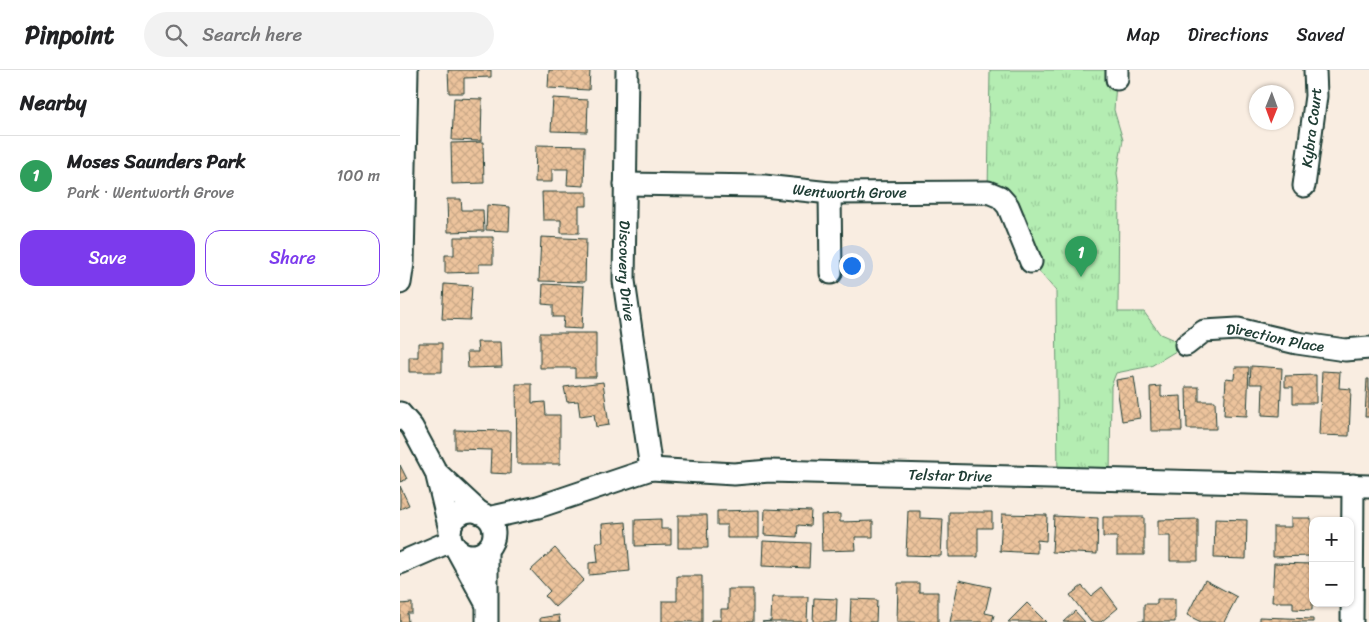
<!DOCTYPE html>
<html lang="en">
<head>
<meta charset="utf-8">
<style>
  :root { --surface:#fff; --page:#f2f2f2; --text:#202124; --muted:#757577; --line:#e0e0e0; --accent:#7c3aed }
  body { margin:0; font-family:Sriracha,sans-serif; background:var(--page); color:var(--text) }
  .controls { position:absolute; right:15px; bottom:15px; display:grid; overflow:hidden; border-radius:10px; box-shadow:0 1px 4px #0004 }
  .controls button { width:45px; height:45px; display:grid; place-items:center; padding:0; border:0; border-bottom:1px solid var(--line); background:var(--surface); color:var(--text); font:25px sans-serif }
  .compass { position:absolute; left:849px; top:15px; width:45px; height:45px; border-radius:50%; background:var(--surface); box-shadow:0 1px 4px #0004; rotate:181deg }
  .you { position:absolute; left:451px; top:195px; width:18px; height:18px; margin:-12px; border:4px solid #fff; border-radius:50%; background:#1a73e8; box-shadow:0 0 0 8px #1a73e833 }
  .badge { display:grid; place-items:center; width:32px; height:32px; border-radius:50%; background:var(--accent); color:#fff; font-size:16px; font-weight:700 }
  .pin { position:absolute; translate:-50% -41px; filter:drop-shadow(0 1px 2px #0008) }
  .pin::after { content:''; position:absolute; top:26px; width:18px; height:15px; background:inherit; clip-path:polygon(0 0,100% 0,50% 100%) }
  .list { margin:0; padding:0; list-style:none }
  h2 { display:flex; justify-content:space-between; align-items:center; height:65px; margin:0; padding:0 20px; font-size:21px }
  h2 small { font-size:16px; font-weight:400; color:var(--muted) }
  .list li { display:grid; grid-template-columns:32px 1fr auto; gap:15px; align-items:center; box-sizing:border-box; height:80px; padding:0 20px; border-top:1px solid var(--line) }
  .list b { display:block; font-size:19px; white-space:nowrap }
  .list p { margin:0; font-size:16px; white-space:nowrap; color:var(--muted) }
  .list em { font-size:16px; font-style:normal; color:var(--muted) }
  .actions { display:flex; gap:10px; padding:15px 20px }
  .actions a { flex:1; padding:11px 0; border:1px solid var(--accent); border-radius:15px; text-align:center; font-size:18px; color:var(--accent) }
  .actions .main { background:var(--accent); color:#fff }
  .icon { flex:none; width:28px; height:28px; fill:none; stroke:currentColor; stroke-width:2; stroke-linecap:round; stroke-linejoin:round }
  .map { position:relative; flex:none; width:969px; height:552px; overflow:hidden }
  header { display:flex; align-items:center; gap:30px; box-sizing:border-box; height:70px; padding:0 25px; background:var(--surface); border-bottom:1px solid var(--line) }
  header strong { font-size:24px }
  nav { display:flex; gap:28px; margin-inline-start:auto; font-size:18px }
  .search { width:350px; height:45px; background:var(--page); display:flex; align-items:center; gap:12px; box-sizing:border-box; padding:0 18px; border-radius:28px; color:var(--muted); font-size:19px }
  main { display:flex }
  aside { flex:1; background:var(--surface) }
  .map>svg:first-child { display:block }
  .grass { fill:url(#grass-tufts); stroke:#6a9573 }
  .building { fill:url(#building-cross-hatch); stroke:#1f3d34 }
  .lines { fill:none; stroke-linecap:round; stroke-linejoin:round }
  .minor-casing { stroke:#1f3d34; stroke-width:25 }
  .minor { stroke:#fff; stroke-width:21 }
  .labels { text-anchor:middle; stroke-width:4; stroke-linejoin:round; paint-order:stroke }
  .street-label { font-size:15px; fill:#1f3d34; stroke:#fff }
</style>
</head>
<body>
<header>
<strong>Pinpoint</strong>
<div class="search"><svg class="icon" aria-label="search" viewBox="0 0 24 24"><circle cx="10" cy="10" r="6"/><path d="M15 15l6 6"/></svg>Search here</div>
<nav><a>Map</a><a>Directions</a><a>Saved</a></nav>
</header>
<main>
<aside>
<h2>Nearby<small></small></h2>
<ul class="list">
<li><span class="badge" style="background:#2e9e5b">1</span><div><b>Moses Saunders Park</b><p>Park · Wentworth Grove</p></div><em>100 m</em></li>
</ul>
<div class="actions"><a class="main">Save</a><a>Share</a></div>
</aside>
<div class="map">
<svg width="969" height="552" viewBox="0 0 969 552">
  <defs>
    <pattern id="grass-tufts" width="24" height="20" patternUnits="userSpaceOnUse" patternTransform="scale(1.25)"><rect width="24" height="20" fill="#b4edb2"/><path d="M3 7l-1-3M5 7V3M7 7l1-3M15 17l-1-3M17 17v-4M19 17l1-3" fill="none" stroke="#9acc9a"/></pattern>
    <pattern id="building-cross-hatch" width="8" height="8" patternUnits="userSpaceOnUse" patternTransform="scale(1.25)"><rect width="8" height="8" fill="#ecc39c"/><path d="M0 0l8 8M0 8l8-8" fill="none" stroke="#caa887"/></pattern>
  </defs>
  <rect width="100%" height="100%" fill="#f9ede1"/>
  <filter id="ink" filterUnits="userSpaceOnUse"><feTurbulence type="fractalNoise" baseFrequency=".02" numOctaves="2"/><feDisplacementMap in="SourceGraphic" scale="10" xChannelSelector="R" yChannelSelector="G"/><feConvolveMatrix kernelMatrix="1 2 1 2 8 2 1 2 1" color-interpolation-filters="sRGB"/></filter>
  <g filter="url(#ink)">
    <path class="grass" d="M590,0H717L714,40L723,70L717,103L719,119L718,242H744L760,264L786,275L751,296L716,303L711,316L710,409L658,408L656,221L631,192L588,122Z"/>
    <g class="building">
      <path d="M48,0H91V7L64,8V23H49Z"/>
      <path d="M149,0H190L189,20L148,18Z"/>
      <path d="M54,28L82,29L81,71L52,70Z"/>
      <path d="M153,28L188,30L187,62L151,61Z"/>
      <path d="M83,72L84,113L52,114L51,73Z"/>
      <path d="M136,75L185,76L184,116L167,115L168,99H152V112H135Z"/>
      <path d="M142,122H187V136H179V163H161V150H143Z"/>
      <path d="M47,129H61L62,140H83L84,161L48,162Z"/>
      <path d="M87,135L110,137L109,161L86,160Z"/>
      <path d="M54,167H93V194H79V202L45,203V185H54Z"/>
      <path d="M141,167L186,169L185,212L139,211Z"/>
      <path d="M44,214L72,216L70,250L42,249Z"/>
      <path d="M143,214L184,216L182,259L163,258L164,247H153V235L142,234Z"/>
      <path d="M140,263H196V307H175V298H140Z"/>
      <path d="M77,272H101L102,297L68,298L67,282H78Z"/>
      <path d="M18,273H42V302H9V287H18Z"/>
      <path d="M851,296L882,298L880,346L862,345L863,314H850Z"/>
      <path d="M835,297H849L847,346L824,345L826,308L834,309Z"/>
      <path d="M922,301L940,302L939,318L951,319L949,366L919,365Z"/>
      <path d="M916,305V333H893V317H885V306Z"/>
      <path d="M734,307L740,348L722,351L716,310Z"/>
      <path d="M967,309H969V347H965Z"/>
      <path d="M203,312L209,355L196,357L194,344L180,346L178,331L167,332L164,317Z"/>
      <path d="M116,314H132V333L145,332L146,345H160V394H117Z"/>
      <path d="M761,316V327L781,326L782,361H751L750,317Z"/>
      <path d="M786,317H799V331H815L816,359H787Z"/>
      <path d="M55,360L111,361L110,404L90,403L91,380L55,379Z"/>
      <path d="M0,395L7,409L0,412Z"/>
      <path d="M0,416L9,435L0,439Z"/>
      <path d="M365,439L411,441L410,456L398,455L397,467L364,465Z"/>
      <path d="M359,440V468H327V455H317V441Z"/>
      <path d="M508,441H520V448L543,449L541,486L506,485Z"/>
      <path d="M549,442H592V458H578V487H549Z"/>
      <path d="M440,444V452L473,451V467H455L456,480L422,481L421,445Z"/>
      <path d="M602,444L647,445L646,471L637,470V483L600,481Z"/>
      <path d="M278,445H307L308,478H278Z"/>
      <path d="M654,446L698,448L697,484L652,482Z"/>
      <path d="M703,447H744V485H717V467H703Z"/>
      <path d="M891,448H911V486L873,487V457H891Z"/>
      <path d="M261,449V459H271V475L235,476V450Z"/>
      <path d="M798,449V491H770V466H758V450Z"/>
      <path d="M815,449L847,450L846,489L814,488Z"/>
      <path d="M226,452L230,501L189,505V493L198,492L196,472H203L202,454Z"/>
      <path d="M363,471L410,473L409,498L362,496Z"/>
      <path d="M155,478L184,510L155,537L145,526L150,521L131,500Z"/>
      <path d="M874,493L913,494L912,540L893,539V532H872Z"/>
      <path d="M277,506H302V552H262V531H277Z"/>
      <path d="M559,510L591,517L585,543L594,545L592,552H550Z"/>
      <path d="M805,510L837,527L824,552H801L787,545Z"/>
      <path d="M498,513H519V522H538V552H497Z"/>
      <path d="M682,516L691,526L702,517L718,538L701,552H691L670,525Z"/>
      <path d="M328,519H353V552H311V550H321V539H328Z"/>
      <path d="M372,527H408L407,552H362L371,551Z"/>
      <path d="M414,528L437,529L436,552H413Z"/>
      <path d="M451,529L477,530L476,552H450Z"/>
      <path d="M757,529H775V552H733L744,551V534H757Z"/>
      <path d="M12,533V543H7L8,552H0V534Z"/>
      <path d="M627,533L646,552H608Z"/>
      <path d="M675,541L685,552H663Z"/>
      <path d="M159,545L160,552H140V548Z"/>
      <path d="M859,547L913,549V552H859Z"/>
    </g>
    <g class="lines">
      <defs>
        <g id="minor">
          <path id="s1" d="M227,0L224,211L251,399"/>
          <path d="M717,9V0"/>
          <path id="s2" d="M225,114L364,116L430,123L588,122L600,127L608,136L631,192"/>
          <path id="s3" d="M904,116L916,26L915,0"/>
          <path d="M430,123L431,203"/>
          <path d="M0,213L3,193L7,0"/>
          <path id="s4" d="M786,275L804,261L838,259L897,273L945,280L969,278"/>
          <path d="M0,343L12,357L36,402L50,460"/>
          <path d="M36,402L80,443"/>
          <circle cx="72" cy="463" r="22"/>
          <path id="s5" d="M88,448L138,437L251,399L334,404L369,401L969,416"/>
          <path d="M87,479V552"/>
          <path d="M57,480L86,533"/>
          <path d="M0,493L51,471"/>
          <path d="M952,552L953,415"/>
        </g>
      </defs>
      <use href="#minor" class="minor-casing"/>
      <use href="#minor" class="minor"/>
    </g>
  </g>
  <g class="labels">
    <g class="street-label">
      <text dy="5" stroke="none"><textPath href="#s3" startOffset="59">Kybra Court</textPath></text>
      <text dy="5" stroke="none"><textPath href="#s2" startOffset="225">Wentworth Grove</textPath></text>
      <text dy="5" stroke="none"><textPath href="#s1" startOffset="201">Discovery Drive</textPath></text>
      <text dy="5" stroke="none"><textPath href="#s4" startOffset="95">Direction Place</textPath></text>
      <text dy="5" stroke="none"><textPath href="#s5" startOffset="470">Telstar Drive</textPath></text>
    </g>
  </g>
</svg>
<div class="controls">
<button>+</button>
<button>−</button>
</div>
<svg class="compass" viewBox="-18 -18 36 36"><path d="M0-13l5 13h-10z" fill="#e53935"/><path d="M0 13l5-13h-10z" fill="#757577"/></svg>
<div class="you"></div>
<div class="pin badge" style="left:681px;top:207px;background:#2e9e5b">1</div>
</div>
</main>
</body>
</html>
